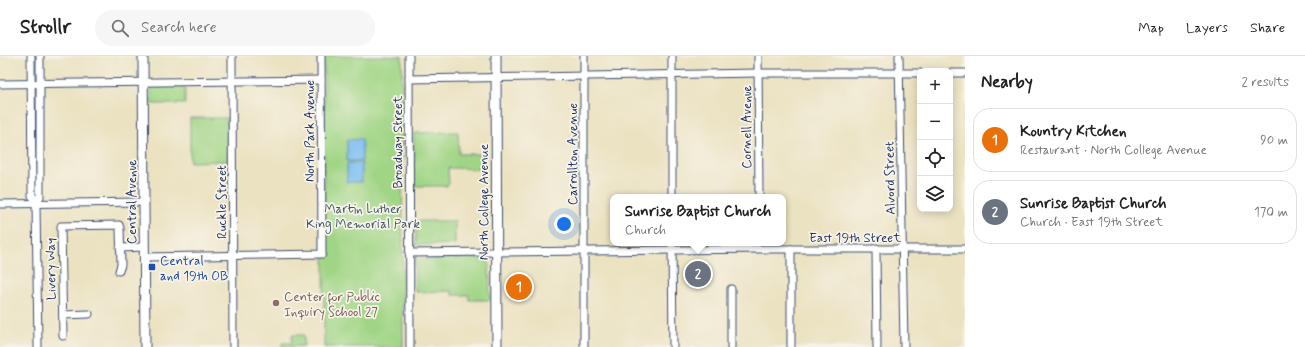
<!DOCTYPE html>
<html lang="en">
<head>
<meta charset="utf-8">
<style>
  :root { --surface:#fff; --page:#f6f6f6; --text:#222; --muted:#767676; --line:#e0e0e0; --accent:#b5179e }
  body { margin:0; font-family:Mynerve,sans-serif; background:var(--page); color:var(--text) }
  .controls { position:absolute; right:12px; top:12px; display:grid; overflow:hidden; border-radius:8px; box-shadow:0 2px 10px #0003 }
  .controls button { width:36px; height:36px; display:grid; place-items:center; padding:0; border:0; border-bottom:1px solid var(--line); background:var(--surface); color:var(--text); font:20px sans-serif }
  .you { position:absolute; left:564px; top:168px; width:14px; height:14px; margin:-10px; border:3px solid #fff; border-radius:50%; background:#1a73e8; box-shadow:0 0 0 6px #1a73e833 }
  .badge { display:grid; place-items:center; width:26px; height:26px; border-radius:50%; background:var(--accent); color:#fff; font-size:13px; font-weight:700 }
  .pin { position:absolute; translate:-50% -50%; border:2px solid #fff; box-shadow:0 1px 4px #0006 }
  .popup { position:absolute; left:610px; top:138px; width:176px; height:52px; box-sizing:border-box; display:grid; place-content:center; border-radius:8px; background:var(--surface); filter:drop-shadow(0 1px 3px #0005); font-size:13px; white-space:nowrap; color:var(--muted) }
  .popup b { font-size:15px; color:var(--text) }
  .popup::after { content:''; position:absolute; left:50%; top:100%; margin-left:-8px; border:8px solid transparent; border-top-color:var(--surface) }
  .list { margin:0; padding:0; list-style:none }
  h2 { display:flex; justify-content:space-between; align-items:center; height:52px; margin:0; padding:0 16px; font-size:17px }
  h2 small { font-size:13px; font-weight:400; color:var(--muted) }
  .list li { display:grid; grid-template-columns:26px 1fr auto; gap:12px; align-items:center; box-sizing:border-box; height:64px; margin:0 8px 8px; padding:0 8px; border:1px solid var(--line); border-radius:16px }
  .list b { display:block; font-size:15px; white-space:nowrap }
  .list p { margin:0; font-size:13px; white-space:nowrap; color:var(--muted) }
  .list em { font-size:13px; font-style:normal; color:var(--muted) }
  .icon { flex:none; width:22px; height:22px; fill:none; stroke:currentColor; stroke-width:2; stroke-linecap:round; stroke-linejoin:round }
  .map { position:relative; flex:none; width:965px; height:291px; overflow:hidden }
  header { display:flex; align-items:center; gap:24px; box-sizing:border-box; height:56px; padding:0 20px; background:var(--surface); border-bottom:1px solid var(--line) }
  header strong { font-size:19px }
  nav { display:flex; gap:22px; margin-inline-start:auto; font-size:14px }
  .search { width:280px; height:36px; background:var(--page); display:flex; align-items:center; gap:10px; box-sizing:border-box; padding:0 14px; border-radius:22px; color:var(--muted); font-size:15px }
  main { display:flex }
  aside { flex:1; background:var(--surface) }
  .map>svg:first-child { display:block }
  .green { fill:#a0d585; stroke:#5e8272 }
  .water { fill:#7cbdf1; stroke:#4c76a8 }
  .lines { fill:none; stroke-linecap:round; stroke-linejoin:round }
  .minor-casing { stroke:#3a4a6d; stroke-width:9 }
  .major-casing { stroke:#3a4a6d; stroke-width:11 }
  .minor { stroke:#fff; stroke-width:7 }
  .major { stroke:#fff; stroke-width:9 }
  .transit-dot { fill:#1a4fb4; stroke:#f7f3e8; stroke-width:1.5 }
  .education-dot { fill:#8d6e63; stroke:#f7f3e8; stroke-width:1.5 }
  .labels { text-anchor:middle; stroke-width:3.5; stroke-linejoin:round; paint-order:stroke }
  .street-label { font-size:13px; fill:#1b2f5e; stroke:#f7f3e8 }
  .park-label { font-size:13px; fill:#3c5868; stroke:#f7f3e8 }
  .transit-label { font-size:13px; fill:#164399; stroke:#f7f3e8; text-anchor:start }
  .education-label { font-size:13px; fill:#785e54; stroke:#f7f3e8; text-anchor:start }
</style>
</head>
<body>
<header>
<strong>Strollr</strong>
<div class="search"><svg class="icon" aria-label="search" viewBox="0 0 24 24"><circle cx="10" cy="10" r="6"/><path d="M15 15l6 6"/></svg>Search here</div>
<nav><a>Map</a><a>Layers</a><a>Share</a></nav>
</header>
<main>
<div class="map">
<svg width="965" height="291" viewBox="0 0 965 291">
  <rect width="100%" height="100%" fill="#f7f3e8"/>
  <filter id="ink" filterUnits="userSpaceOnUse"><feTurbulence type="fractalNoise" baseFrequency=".025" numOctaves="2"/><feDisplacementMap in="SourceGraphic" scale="8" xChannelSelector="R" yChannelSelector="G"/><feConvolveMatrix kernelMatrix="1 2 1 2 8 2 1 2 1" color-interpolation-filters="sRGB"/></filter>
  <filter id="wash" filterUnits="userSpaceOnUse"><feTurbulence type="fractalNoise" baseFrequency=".012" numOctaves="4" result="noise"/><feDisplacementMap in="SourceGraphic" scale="16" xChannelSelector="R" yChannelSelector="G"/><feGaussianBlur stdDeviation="0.9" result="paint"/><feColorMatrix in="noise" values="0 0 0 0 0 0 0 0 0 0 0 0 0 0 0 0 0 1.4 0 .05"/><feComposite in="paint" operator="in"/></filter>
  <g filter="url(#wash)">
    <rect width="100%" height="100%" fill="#ebe2c1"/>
    <g class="green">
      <path d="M324,0H402L403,291H324Z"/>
      <path d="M152,30H185V48H151V31Z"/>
      <path d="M190,62H228V105L190,106Z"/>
      <path d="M458,76L459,98H481V113L448,112L449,128L447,130H416L414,126V77Z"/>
      <path d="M416,165H455V188L416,189Z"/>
      <path d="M489,202L490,244H469V239H452V235L415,236V203Z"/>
      <path d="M292,279H304V290L282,291V287H292Z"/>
    </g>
    <g class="water">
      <path d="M362,83V105H347V84Z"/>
      <rect x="347" y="107" width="15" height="19"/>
    </g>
  </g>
  <g filter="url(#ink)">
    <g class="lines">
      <defs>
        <g id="minor">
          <path d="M31,0L32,140L36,144"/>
          <path d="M232,0L233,291"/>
          <path d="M409,0L410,291"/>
          <path d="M584,0V291"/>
          <path d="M672,0V141"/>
          <path d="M758,0L759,141"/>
          <path d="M899,0L904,291"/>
          <path d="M950,17H965"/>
          <path d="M409,23L758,17H920"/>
          <path d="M0,28L321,24"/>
          <path d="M0,148L143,146"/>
          <path d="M672,187L673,291"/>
          <path d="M120,192L144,191"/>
          <path d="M876,192L877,291"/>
          <path d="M409,197L759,193H965"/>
          <path d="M144,201L322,198L321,0"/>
          <path d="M63,259L89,258"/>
          <path d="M63,280L61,170L119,169L120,172L121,209L119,215"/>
          <path d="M38,291L36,147V144L40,141V0"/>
          <path d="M731,291V233"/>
          <path d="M791,291V193"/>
        </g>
        <g id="major">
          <path d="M143,0L145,291"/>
          <path d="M496,0L497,291"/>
        </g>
      </defs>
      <use href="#minor" class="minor-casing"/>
      <use href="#major" class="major-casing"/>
      <use href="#minor" class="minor"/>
      <use href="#major" class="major"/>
    </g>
  </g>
  <rect class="transit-dot" x="148" y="207" width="8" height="8" rx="2"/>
  <circle class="education-dot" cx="276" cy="247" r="4"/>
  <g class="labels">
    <g class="street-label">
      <text transform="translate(746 71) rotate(-90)" y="5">Cornell Avenue</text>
      <text transform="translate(309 75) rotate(-90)" y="5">North Park Avenue</text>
      <text transform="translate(397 86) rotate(-90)" y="5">Broadway Street</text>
      <text transform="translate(572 98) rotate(-90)" y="5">Carrollton Avenue</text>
      <text transform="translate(889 122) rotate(-91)" y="5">Alvord Street</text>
      <text transform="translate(131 146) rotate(-90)" y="5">Central Avenue</text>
      <text transform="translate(221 146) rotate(-90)" y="5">Ruckle Street</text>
      <text transform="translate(483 146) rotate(-90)" y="5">North College Avenue</text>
      <text x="855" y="186">East 19th Street</text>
      <text transform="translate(50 213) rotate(-91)" y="5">Livery Way</text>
    </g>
    <g class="park-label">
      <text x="363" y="157">Martin Luther<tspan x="363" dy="15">King Memorial Park</tspan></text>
    </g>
    <g class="transit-label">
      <text x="160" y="209">Central<tspan x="160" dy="15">and 19th OB</tspan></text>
    </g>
    <g class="education-label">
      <text x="284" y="245">Center for Public<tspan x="284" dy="15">Inquiry School 27</tspan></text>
    </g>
  </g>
</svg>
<div class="controls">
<button>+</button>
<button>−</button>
<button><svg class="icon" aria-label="locate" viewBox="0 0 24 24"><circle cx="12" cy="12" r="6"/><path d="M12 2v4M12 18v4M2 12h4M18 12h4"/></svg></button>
<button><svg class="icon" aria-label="layers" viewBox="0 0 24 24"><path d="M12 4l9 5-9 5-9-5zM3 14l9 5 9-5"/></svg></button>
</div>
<div class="you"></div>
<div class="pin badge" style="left:519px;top:231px;background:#e8710a">1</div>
<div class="pin badge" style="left:698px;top:218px;background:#6b7280">2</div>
<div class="popup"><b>Sunrise Baptist Church</b>Church</div>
</div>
<aside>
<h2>Nearby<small>2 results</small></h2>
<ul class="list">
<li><span class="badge" style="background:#e8710a">1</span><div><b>Kountry Kitchen</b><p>Restaurant · North College Avenue</p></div><em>90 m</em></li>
<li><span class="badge" style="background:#6b7280">2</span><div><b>Sunrise Baptist Church</b><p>Church · East 19th Street</p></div><em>170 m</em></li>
</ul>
</aside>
</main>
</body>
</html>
